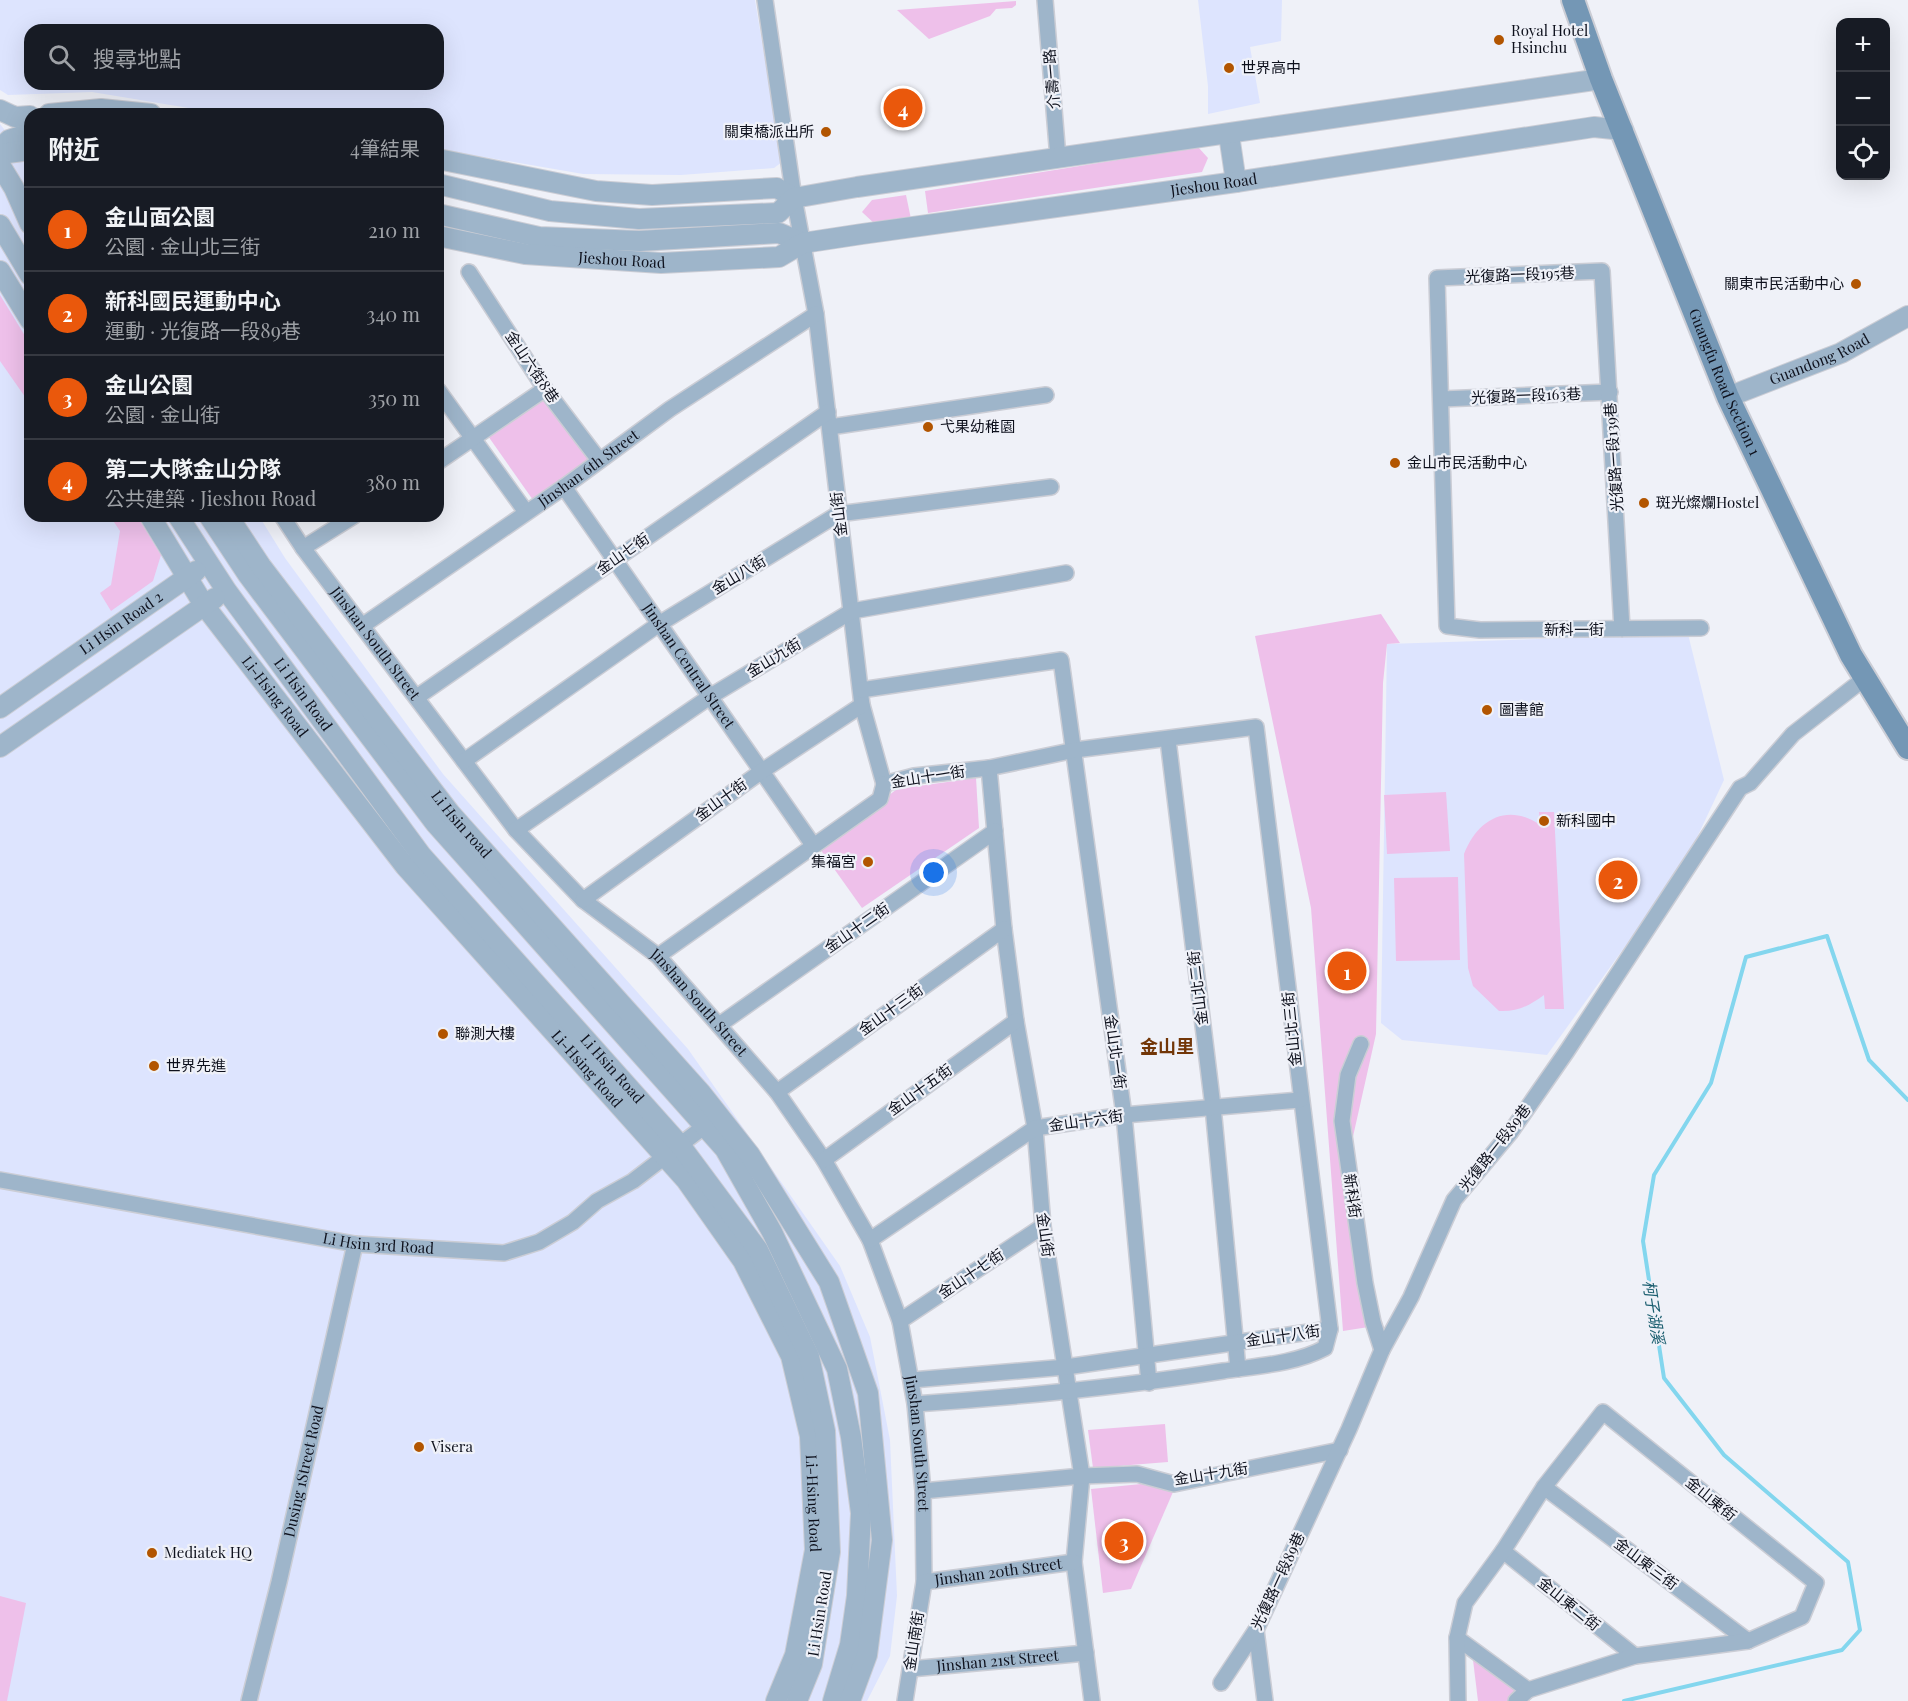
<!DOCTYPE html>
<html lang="zh-TW">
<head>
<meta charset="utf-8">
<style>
  :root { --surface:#171b24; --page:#20242c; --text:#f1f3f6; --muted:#9ea1a6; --line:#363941; --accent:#ea580c }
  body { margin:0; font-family:"Playfair Display","Noto Sans TC",serif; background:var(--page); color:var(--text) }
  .controls { position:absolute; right:18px; top:18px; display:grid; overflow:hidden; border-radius:12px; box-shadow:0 6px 24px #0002 }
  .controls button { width:54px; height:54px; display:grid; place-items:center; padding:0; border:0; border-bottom:2px solid var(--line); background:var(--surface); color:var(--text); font:30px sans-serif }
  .you { position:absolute; left:934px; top:873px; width:21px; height:21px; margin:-15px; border:4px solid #fff; border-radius:50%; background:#1a73e8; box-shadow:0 0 0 9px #1a73e833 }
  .badge { display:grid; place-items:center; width:39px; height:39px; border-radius:50%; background:var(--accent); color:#fff; font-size:20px; font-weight:700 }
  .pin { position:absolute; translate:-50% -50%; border:3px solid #fff; box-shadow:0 2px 6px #0006 }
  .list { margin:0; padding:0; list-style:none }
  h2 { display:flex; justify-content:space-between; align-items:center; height:78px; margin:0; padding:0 24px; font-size:26px }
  h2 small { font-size:20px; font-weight:400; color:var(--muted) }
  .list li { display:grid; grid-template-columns:39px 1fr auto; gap:18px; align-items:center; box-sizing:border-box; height:84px; padding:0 24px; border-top:2px solid var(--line) }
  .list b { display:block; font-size:22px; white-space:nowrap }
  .list p { margin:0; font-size:20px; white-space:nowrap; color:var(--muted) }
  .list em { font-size:20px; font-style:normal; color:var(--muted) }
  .icon { flex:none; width:33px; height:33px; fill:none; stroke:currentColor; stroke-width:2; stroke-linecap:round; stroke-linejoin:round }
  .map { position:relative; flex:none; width:1908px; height:1701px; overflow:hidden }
  .search { position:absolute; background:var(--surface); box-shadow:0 6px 24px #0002; left:24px; top:24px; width:420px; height:66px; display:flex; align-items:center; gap:15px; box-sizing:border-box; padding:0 21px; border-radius:18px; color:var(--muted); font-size:22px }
  .panel { position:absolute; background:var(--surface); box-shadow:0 6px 24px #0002; left:24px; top:108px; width:420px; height:414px; border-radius:18px }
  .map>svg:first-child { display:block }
  .built { fill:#dde4fe; fill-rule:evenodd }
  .green { fill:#eec0ea }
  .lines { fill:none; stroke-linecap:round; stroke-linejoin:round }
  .stream { stroke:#83d6ee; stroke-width:4 }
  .minor-casing { stroke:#cbcdd5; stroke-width:18 }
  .tertiary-casing { stroke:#cbcdd5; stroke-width:22 }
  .secondary-casing { stroke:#cbcdd5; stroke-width:26 }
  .minor { stroke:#9eb5ca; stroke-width:15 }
  .tertiary { stroke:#9eb5ca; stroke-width:20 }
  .secondary { stroke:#7497b5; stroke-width:22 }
  .poi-dot { fill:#b25500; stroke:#eff1f8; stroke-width:2 }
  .labels { text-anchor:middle; stroke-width:4.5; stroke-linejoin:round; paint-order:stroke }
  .poi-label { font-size:15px; fill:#0e111d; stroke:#eff1f8; text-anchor:start }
  .street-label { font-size:15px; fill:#0e111d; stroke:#eff1f8 }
  .water-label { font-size:16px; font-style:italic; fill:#1c5f70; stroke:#eff1f8 }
  .quarter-label { font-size:18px; font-weight:bold; fill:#723607; stroke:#eff1f8 }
</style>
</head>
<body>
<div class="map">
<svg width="1908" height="1701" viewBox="0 0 1908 1701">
  <rect width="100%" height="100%" fill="#eff1f8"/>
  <g class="built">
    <path d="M0,0H755L782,162L774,168L681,175L583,174L438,149V114H225L92,92L8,95L0,90ZM30,30H438V84H30Z"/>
    <path d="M1198,0H1282L1281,41L1250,47L1260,103L1208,114V86Z"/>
    <path d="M0,124L30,162V516H259L285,558L443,774L688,1049L840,1266L870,1337L890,1440L897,1596L890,1656L867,1701H0Z"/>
    <path d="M1688,634L1724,780L1685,863L1547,1055L1402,1040L1381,1023L1387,644Z"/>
  </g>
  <g class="green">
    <path d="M1016,1V5L1012,8L996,9L990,16L929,39L897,10Z"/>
    <path d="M1198,147L1208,158L1202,172L928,213L925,191Z"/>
    <path d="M906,195L911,219L876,225L862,212L872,200Z"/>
    <path d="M0,295L30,344V404L0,361Z"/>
    <path d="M547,395L591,459L533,500L488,436Z"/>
    <path d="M110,516H137L161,555L153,581L111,611L100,593L111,585L120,531Z"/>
    <path d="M1381,614L1400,643L1387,644L1383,683L1376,1034L1352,1141L1375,1326L1343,1331L1311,908L1255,636Z"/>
    <path d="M976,778L979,828L862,908L820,849L897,789Z"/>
    <path d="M1446,792L1450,851L1387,854L1384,795Z"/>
    <path d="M1539,812H1554L1564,1009H1545L1544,995C1529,1006 1517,1012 1499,1011L1473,986L1468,968L1464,854C1477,820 1507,802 1540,825Z"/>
    <path d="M1458,877L1460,960L1396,961L1394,878Z"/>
    <path d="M1165,1424L1168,1462L1093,1468L1088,1430Z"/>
    <path d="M1141,1484L1173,1492L1131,1589L1103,1593L1091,1489Z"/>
    <path d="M0,1596L26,1603L7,1701H0Z"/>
    <path d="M1473,1660L1521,1690L1510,1701H1478Z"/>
  </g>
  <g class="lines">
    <path class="stream" d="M1624,1701L1842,1650L1860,1630L1848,1562L1724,1455L1664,1378L1643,1241L1654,1175L1711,1083L1746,957L1827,936L1869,1060L1908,1100"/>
    <defs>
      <g id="minor">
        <path d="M765,0L794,198L816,314L862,705L884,784"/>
        <path d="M1045,0L1058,158"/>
        <path d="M469,272L545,389L599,460"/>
        <path d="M438,390L526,512"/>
        <path d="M1442,399L1610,392"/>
        <path d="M830,427L1046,395"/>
        <path d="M438,462L545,389"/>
        <path id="s1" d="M564,487L813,845"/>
        <path id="s2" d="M282,516L303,548L516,830L583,900L658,956L777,1092L824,1160L870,1240L900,1321L915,1404L923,1491L924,1582L905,1701"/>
        <path d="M303,548L354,516"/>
        <path id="s3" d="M362,626L564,487L670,409L816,314"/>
        <path d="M1622,629L1602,271L1437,278L1447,626L1480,630L1701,628"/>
        <path d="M861,690L1061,660L1124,1115L1149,1383"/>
        <path d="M417,697L828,412"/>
        <path d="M1168,740L1213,1107L1238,1369"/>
        <path d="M464,761L659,624L838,514L1051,487"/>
        <path d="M989,768L1004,929L1016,1021L1035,1128L1043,1226L1082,1476L1074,1562L1092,1701"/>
        <path d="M884,784L914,776L989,768L1075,750L1256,727L1330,1329L1325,1348C1295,1364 1257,1366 1223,1371C1121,1387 1019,1397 915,1404"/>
        <path d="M516,830L711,696L852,611L1066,573"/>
        <path d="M583,900L762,771L862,705"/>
        <path d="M658,956L880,799L884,784"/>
        <path d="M719,1025L995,831"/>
        <path d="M1361,1044L1348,1075L1342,1121L1365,1283L1373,1322L1382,1350"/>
        <path d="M777,1092L1004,929"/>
        <path d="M824,1160L1016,1021"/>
        <path id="s4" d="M0,1180L355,1244L504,1253L539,1242L573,1222L597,1201L633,1181L714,1119"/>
        <path d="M870,1240L1035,1128L1124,1115L1300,1100"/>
        <path d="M900,1321L1043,1226"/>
        <path d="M912,1380L1066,1367L1330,1329"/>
        <path d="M1544,1487L1748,1641"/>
        <path d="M923,1491L1082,1476L1137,1474L1174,1484L1340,1450"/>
        <path d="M1503,1551L1635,1656"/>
        <path id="s5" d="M924,1582L1074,1562"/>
        <path d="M1256,1630L1265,1701"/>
        <path d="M1457,1638L1528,1690"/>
        <path id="s6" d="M910,1669L1086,1653"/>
        <path d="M1221,1683L1256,1630L1349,1429L1382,1350L1411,1297L1454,1200L1510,1133L1567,1051L1740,788L1750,783L1793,734L1865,678"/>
        <path id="s7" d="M249,1701L279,1582L355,1244"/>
        <path d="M1458,1701L1457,1638L1465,1603L1503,1551L1544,1487L1603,1412L1816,1583L1802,1617L1748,1641L1635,1656L1528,1690L1516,1701"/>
      </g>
      <g id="tertiary">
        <path d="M0,110L15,117L30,116"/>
        <path d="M49,114L101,109L151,114"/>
        <path d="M1229,135L1236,182"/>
        <path d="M0,149L9,140L30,133"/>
        <path d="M0,154L30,150"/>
        <path d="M438,159L596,191L652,195L777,188L794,198"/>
        <path d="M0,165L14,188L30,224"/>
        <path d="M438,184L550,211L639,219L778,213L794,198L857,187L1601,79"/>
        <path d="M438,214L539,237L639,241L779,233L803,243"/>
        <path d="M0,225L30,275"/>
        <path id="s8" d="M438,236L525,254L661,263L779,257L803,243L862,234L1236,182L1594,127L1623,130"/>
        <path d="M0,271L30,320"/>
        <path id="s9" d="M1728,397L1841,353L1908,316"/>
        <path id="s10" d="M150,516L204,605L405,866L686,1180L743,1261L791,1356L810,1436L815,1550L795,1655L776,1701"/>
        <path id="s11" d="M178,516L226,590L421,855L680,1145L758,1250L809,1356L825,1431L830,1552L812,1664L797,1701"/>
        <path d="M209,516L248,575L435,823L725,1149L772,1232L837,1369L851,1437L861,1513L857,1596L850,1645L833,1701"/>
        <path id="s12" d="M228,516L261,566L450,813L701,1093L750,1155L829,1282L868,1393L882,1540L867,1655L850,1701"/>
        <path id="s13" d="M0,708L196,571"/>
        <path d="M0,747L215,598"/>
      </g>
      <g id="secondary">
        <path id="s14" d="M1573,0L1601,79L1728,397L1851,655L1908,748"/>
      </g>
    </defs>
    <use href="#minor" class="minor-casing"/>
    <use href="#tertiary" class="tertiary-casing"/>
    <use href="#secondary" class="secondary-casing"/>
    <use href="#minor" class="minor"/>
    <use href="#tertiary" class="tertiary"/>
    <use href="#secondary" class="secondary"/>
  </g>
  <g class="poi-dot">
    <circle cx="1499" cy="40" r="6"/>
    <circle cx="1229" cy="68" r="6"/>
    <circle cx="826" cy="132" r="6"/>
    <circle cx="1856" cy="284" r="6"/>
    <circle cx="928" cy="427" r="6"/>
    <circle cx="1395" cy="463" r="6"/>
    <circle cx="1644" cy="503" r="6"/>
    <circle cx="1487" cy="710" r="6"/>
    <circle cx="1544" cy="821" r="6"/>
    <circle cx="868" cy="862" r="6"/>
    <circle cx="443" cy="1034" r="6"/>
    <circle cx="154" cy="1066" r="6"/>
    <circle cx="419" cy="1447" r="6"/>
    <circle cx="152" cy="1553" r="6"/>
  </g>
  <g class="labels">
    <g class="poi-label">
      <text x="1511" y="36">Royal Hotel<tspan x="1511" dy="17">Hsinchu</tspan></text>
      <text x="1241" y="73">世界高中</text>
      <text x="814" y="137" text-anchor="end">關東橋派出所</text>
      <text x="1844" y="289" text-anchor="end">關東市民活動中心</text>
      <text x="940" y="432">弋果幼稚園</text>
      <text x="1407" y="468">金山市民活動中心</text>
      <text x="1656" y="508">斑光燦爛Hostel</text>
      <text x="1499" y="715">圖書館</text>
      <text x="1556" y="826">新科國中</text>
      <text x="856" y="867" text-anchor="end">集福宮</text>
      <text x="455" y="1039">聯測大樓</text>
      <text x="166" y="1071">世界先進</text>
      <text x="431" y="1452">Visera</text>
      <text x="164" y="1558">Mediatek HQ</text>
    </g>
    <g class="street-label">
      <text transform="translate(1052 79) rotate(-95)" y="5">介壽一路</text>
      <text dy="5" stroke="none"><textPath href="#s8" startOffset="786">Jieshou Road</textPath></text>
      <text dy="5" stroke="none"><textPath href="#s8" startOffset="186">Jieshou Road</textPath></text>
      <text transform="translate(1520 275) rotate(-2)" y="5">光復路一段195巷</text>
      <text dy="5" stroke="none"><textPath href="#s9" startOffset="99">Guandong Road</textPath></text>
      <text transform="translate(532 367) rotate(56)" y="5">金山六街8巷</text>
      <text dy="5" stroke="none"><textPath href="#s14" startOffset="411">Guangfu Road Section 1</textPath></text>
      <text transform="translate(1526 396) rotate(-2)" y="5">光復路一段163巷</text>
      <text transform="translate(1614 457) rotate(-94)" y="5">光復路一段139巷</text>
      <text dy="5" stroke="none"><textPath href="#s3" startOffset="276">Jinshan 6th Street</textPath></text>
      <text transform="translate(839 514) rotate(-97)" y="5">金山街</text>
      <text transform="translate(623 554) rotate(-35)" y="5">金山七街</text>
      <text transform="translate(739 575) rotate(-31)" y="5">金山八街</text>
      <text dy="5" stroke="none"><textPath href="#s13" startOffset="148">Li Hsin Road 2</textPath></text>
      <text x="1574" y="635">新科一街</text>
      <text dy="5" stroke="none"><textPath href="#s2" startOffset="158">Jinshan South Street</textPath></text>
      <text transform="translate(774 658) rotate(-31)" y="5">金山九街</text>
      <text dy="5" stroke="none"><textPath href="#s1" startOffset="218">Jinshan Central Street</textPath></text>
      <text dy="5" stroke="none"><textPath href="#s11" startOffset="218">Li Hsin Road</textPath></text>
      <text dy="5" stroke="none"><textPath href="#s10" startOffset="220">Li-Hsing Road</textPath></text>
      <text transform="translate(928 777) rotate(-9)" y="5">金山十一街</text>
      <text transform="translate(721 800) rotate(-36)" y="5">金山十街</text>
      <text dy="5" stroke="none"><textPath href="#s12" startOffset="387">Li Hsin road</textPath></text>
      <text transform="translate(857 928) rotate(-35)" y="5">金山十二街</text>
      <text transform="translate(1198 988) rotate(-97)" y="5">金山北二街</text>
      <text dy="5" stroke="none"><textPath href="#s2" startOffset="644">Jinshan South Street</textPath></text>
      <text transform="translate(891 1010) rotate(-36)" y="5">金山十三街</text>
      <text transform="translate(1292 1029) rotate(-96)" y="5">金山北三街</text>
      <text transform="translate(1115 1052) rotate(82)" y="5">金山北一街</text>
      <text dy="5" stroke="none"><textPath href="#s11" startOffset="704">Li Hsin Road</textPath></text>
      <text dy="5" stroke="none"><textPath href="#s10" startOffset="706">Li-Hsing Road</textPath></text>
      <text transform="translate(920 1090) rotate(-36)" y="5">金山十五街</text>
      <text transform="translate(1086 1121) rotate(-8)" y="5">金山十六街</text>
      <text transform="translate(1495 1148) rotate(-52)" y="5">光復路一段89巷</text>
      <text transform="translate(1352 1196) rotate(82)" y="5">新科街</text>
      <text transform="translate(1045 1235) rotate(82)" y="5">金山街</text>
      <text dy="5" stroke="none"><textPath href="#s4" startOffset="384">Li Hsin 3rd Road</textPath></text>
      <text transform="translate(971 1274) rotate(-34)" y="5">金山十七街</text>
      <text transform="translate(1283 1336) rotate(-8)" y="5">金山十八街</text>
      <text dy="5" stroke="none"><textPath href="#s2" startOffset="1148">Jinshan South Street</textPath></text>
      <text dy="5" stroke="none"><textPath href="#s7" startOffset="236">Dusing 1Street Road</textPath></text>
      <text transform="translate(1211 1474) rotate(-9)" y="5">金山十九街</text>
      <text transform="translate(1711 1499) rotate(39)" y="5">金山東街</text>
      <text dy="5" stroke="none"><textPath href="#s10" startOffset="1210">Li-Hsing Road</textPath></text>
      <text transform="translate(1646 1564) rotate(37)" y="5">金山東三街</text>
      <text dy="5" stroke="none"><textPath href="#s5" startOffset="75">Jinshan 20th Street</textPath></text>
      <text transform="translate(1278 1581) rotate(-65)" y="5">光復路一段89巷</text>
      <text transform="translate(1569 1604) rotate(39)" y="5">金山東二街</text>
      <text transform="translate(820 1614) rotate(-81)" y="5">Li Hsin Road</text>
      <text transform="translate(914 1641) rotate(-81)" y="5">金山南街</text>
      <text dy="5" stroke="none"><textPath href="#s6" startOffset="88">Jinshan 21st Street</textPath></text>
    </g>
    <g class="water-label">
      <text transform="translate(1654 1312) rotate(81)" y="6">柯子湖溪</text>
    </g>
    <g class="quarter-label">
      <text x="1167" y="1053">金山里</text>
    </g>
  </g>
</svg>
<div class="controls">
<button>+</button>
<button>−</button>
<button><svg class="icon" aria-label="locate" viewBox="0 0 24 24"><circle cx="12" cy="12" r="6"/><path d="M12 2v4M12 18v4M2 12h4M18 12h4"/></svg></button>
</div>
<div class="you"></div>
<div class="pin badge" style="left:1347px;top:971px">1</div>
<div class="pin badge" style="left:1618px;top:880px">2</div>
<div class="pin badge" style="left:1124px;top:1541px">3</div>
<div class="pin badge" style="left:903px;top:108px">4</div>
<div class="search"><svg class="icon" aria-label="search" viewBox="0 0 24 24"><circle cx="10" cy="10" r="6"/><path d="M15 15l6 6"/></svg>搜尋地點</div>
<section class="panel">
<h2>附近<small>4筆結果</small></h2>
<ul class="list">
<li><span class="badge">1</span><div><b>金山面公園</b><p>公園 · 金山北三街</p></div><em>210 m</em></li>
<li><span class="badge">2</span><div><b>新科國民運動中心</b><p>運動 · 光復路一段89巷</p></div><em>340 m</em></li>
<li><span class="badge">3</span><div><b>金山公園</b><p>公園 · 金山街</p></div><em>350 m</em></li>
<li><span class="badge">4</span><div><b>第二大隊金山分隊</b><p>公共建築 · Jieshou Road</p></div><em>380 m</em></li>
</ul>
</section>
</div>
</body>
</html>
